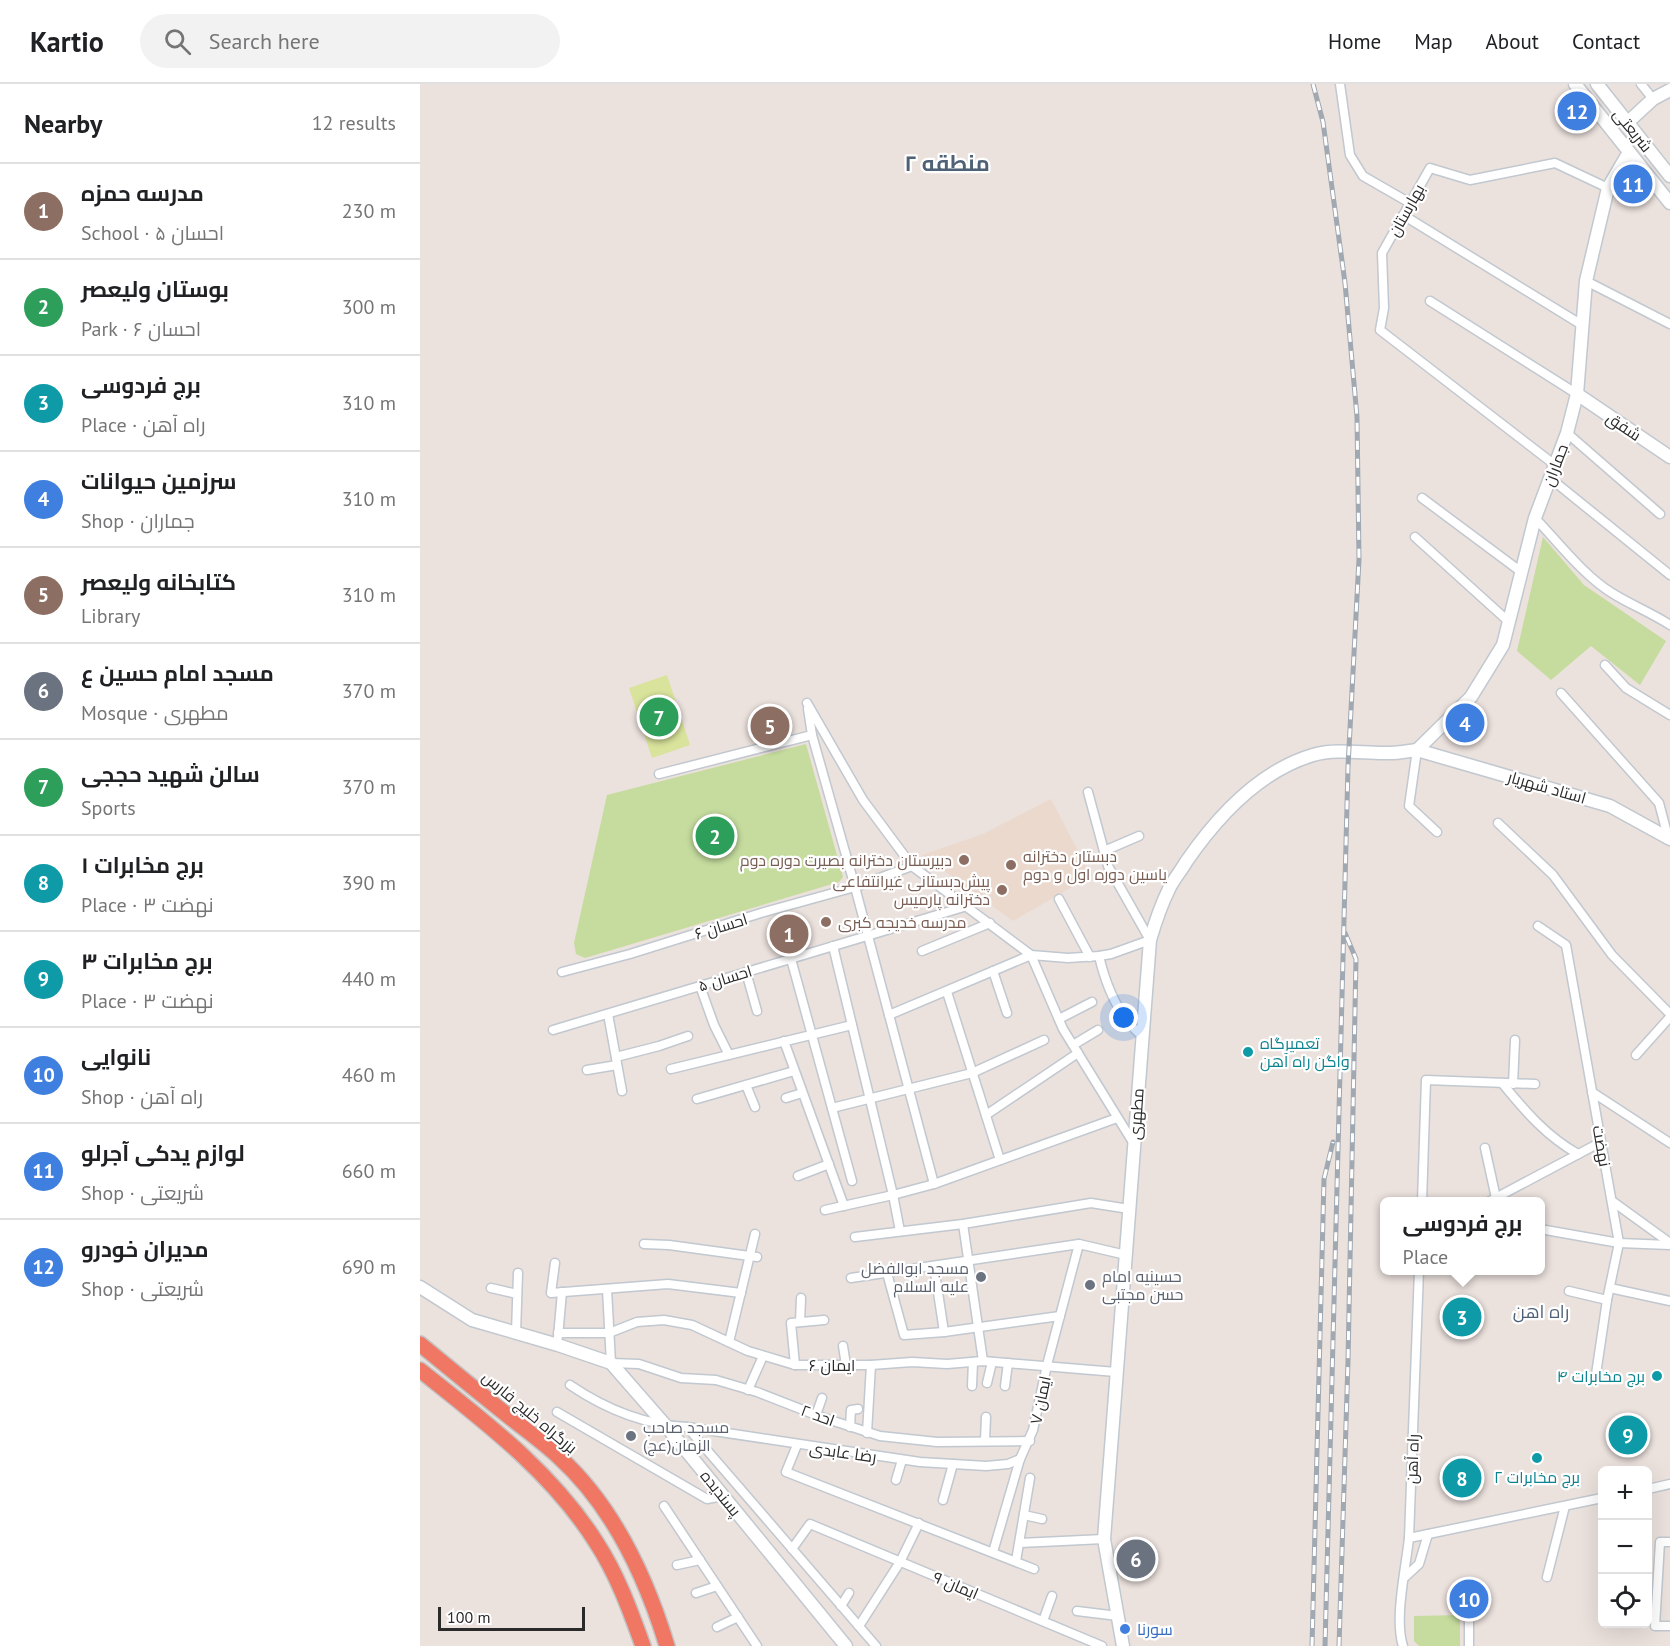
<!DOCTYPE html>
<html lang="en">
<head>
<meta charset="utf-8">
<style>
  :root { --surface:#fff; --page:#f2f2f2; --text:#202124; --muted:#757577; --line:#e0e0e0; --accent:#111827 }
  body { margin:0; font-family:"PT Sans",Cairo,sans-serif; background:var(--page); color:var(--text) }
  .controls { position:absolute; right:18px; bottom:18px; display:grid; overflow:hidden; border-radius:9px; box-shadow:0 6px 24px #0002 }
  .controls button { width:54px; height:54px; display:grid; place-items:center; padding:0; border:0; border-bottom:2px solid var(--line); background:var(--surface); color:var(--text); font:30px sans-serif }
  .scale { position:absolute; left:18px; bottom:15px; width:147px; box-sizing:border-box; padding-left:6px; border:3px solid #2a2a2a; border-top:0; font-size:16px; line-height:21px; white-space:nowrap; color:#2a2a2a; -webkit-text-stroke:4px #fff; paint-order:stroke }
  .you { position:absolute; left:704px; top:934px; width:21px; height:21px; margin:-15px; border:4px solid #fff; border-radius:50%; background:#1a73e8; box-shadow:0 0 0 9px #1a73e833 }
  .badge { display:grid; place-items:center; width:39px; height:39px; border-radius:50%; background:var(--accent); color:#fff; font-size:20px; font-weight:700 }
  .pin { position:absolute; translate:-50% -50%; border:3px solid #fff; box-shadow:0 2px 6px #0006 }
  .popup { position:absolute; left:960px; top:1113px; width:165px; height:78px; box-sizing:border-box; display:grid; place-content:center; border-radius:9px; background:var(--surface); filter:drop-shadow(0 2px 4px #0005); font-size:20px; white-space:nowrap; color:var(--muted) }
  .popup b { font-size:22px; color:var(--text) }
  .popup::after { content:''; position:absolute; left:50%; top:100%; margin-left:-12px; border:12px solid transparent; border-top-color:var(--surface) }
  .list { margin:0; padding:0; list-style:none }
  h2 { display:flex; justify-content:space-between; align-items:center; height:78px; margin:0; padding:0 24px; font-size:26px }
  h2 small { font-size:20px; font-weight:400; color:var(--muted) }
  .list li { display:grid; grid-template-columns:39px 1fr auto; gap:18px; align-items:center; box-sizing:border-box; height:96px; padding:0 24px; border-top:2px solid var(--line) }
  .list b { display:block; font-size:22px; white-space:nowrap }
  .list p { margin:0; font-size:20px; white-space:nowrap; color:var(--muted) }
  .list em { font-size:20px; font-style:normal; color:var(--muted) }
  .icon { flex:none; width:33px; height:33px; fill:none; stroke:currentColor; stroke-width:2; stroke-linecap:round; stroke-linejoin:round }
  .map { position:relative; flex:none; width:1250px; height:1562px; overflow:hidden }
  header { display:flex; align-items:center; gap:36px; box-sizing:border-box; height:84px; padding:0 30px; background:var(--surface); border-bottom:2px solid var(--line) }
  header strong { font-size:28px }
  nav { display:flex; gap:33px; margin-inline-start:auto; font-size:21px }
  .search { width:420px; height:54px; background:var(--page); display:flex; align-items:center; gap:15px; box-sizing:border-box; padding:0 21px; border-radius:33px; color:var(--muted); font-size:22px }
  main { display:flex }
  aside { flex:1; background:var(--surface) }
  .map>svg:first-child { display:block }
  .education { fill:#ebd9ce }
  .green { fill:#c5dc9e }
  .pitch { fill:#d9e39b }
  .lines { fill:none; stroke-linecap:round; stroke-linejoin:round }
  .street-casing { stroke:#c1c8cf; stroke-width:11 }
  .secondary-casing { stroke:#c1c8cf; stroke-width:15 }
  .highway-casing { stroke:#c3c3c3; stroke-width:18 }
  .street { stroke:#fff; stroke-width:8 }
  .secondary { stroke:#fff; stroke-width:12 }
  .highway { stroke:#ef7763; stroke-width:15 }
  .rail-casing { stroke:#a0a8b2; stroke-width:5 }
  .rail { stroke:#fff; stroke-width:3; stroke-dasharray:9; stroke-linecap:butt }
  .education-dot { fill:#8d6e63; stroke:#fff; stroke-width:2 }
  .culture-dot { fill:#0f9aa8; stroke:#fff; stroke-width:2 }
  .worship-dot { fill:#6b7280; stroke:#fff; stroke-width:2 }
  .shop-dot { fill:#3f7fe0; stroke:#fff; stroke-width:2 }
  .labels { text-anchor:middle; stroke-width:4.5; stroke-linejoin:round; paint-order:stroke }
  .street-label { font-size:16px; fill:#2a2a2a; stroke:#fff }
  .education-label { font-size:16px; fill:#785e54; stroke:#fff; text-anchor:start }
  .culture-label { font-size:16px; fill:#0d838f; stroke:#fff; text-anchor:start }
  .worship-label { font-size:16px; fill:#5b616d; stroke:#fff; text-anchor:start }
  .shop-label { font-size:16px; fill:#366cbe; stroke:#fff; text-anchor:start }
  .neighbourhood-label { font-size:18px; fill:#4e6176; stroke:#fff }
  .district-label { font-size:22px; font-weight:bold; fill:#4e6176; stroke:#fff }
</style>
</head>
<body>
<header>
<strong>Kartio</strong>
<div class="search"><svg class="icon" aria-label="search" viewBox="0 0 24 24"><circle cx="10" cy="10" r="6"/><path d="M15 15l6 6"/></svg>Search here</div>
<nav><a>Home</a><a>Map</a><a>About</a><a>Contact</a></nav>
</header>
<main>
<aside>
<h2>Nearby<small>12 results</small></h2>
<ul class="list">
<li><span class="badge" style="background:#8d6e63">1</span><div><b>مدرسه حمزه</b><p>School · احسان ۵</p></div><em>230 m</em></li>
<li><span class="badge" style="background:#2e9e5b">2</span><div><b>بوستان ولیعصر</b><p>Park · احسان ۶</p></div><em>300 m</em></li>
<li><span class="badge" style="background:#0f9aa8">3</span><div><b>برج فردوسی</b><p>Place · راه آهن</p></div><em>310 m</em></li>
<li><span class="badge" style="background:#3f7fe0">4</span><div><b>سرزمین حیوانات</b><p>Shop · جماران</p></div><em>310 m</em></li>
<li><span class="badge" style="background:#8d6e63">5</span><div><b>کتابخانه ولیعصر</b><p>Library</p></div><em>310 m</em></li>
<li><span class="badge" style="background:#6b7280">6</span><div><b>مسجد امام حسین ع</b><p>Mosque · مطهری</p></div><em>370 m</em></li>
<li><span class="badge" style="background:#2e9e5b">7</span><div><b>سالن شهید حججی</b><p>Sports</p></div><em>370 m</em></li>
<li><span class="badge" style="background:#0f9aa8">8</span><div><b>برج مخابرات ۱</b><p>Place · نهضت ۳</p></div><em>390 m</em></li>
<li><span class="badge" style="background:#0f9aa8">9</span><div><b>برج مخابرات ۳</b><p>Place · نهضت ۳</p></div><em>440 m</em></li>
<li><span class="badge" style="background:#3f7fe0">10</span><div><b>نانوایی</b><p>Shop · راه آهن</p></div><em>460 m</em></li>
<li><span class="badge" style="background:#3f7fe0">11</span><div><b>لوازم یدکی آجرلو</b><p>Shop · شریعتی</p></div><em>660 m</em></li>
<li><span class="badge" style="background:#3f7fe0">12</span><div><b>مدیران خودرو</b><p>Shop · شریعتی</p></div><em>690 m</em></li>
</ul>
</aside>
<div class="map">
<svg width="1250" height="1562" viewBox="0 0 1250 1562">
  <rect width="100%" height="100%" fill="#ebe1dd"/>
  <path class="education" d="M631,715L671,792L593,837L502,771L563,750Z"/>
  <g class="green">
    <path d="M1123,453L1164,501L1246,557L1220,601L1171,562L1131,596L1097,567Z"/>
    <path d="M386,660L423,793L419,798L165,874L156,870L154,859L187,711Z"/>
    <path d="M1040,1531V1562H999L994,1557V1532Z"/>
  </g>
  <path class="pitch" d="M247,591L270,661L232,674L209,604Z"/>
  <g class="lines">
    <defs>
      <g id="street">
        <path d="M920,0L930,71L943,92L990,119"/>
        <path d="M1221,0L1233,15"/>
        <path d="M983,131L1162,241"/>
        <path d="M1166,197L1250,240"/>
        <path d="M1010,217L1157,310"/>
        <path d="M1147,349L1240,430"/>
        <path d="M1135,381L960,246L964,224L962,169L1010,84L1050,96L1135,79L1188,104"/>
        <path d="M1130,394L1250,491"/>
        <path d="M1002,414L1100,487"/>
        <path d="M1115,434C1138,458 1164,492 1192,509C1211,521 1232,529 1250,541"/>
        <path d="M995,453L1088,537"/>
        <path d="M1185,581L1206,604L1250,631"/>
        <path d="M1141,609L1239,719L1248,753"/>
        <path d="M387,619L443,716L492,782L611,871L648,874L679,872L691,870L730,856L688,782L668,708"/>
        <path d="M388,625L392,651L435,803L514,1100"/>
        <path d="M997,666L989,722L1017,748"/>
        <path d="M239,690L392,651"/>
        <path d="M1078,739L1133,791L1192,871L1250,930"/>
        <path d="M684,767L719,752"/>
        <path d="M639,815L670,873"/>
        <path d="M1118,842L1146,861L1199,1159L1187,1216L1175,1297"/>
        <path d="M413,862L473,1111L480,1147"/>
        <path d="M502,867L570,839"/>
        <path d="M679,872C686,902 698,932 722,952"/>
        <path d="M371,875L432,1097"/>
        <path d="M573,887L587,929"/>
        <path d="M142,888L210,870L341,829L435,803L492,782"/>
        <path d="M326,888L337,927"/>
        <path d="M280,902L294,941L309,971"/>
        <path d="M527,908L580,1076"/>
        <path d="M188,930L202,1007"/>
        <path d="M469,931L611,871L643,945L714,1060"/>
        <path d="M639,935L672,918"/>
        <path d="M133,946L547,822"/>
        <path d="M364,957L424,1122"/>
        <path d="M653,961L678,946"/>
        <path d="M1216,971L1250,933"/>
        <path d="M196,973L239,962L268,952"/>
        <path d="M251,985L432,941"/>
        <path d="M167,986L197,981"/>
        <path d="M1082,999C1105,1027 1126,1052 1158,1070"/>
        <path d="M1093,1000L1095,956"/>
        <path d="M326,1001L335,1023"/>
        <path d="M1172,1008L1250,1059"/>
        <path d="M366,1014L382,1009"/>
        <path d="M277,1015L374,987"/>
        <path d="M412,1024L552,989L624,956"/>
        <path d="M566,1031L658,969"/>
        <path d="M1065,1064L1076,1114"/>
        <path d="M378,1092L409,1080"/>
        <path d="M1192,1117L1250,1159"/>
        <path d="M1002,1118L1006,996L1115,1000"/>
        <path d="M1068,1118L1181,1058"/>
        <path d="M405,1126L473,1111L514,1100L697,1034"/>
        <path d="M543,1140L563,1277"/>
        <path d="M1120,1145L1199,1159L1250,1161"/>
        <path d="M435,1153L543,1140L671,1119L709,1125"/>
        <path d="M224,1160L249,1161L337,1173"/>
        <path d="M135,1179L131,1209L248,1200L321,1209"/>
        <path d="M514,1182L524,1248"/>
        <path d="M467,1189L484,1251L524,1248L640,1232"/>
        <path d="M431,1194L659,1160L706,1171"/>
        <path d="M71,1204L97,1210"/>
        <path d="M1190,1204L1250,1217"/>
        <path d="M187,1205L191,1279L219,1280L261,1294L296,1296L337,1308L401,1333L460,1352L517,1358L610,1357"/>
        <path d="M1149,1207L1187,1216"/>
        <path d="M380,1238L381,1214"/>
        <path d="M96,1249L98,1189"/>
        <path d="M138,1249H189L217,1238L244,1236L272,1241L328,1267L375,1281H451L492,1278L527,1280L563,1277L696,1288"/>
        <path d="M138,1253L142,1208"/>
        <path d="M309,1258L335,1150"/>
        <path d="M423,1262L426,1281"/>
        <path d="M375,1281L371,1239L404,1236"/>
        <path d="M567,1299L572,1278"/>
        <path d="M150,1301C184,1324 225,1341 267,1343L500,1378L566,1382L588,1380L600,1375"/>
        <path d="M552,1302L553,1278"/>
        <path d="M585,1302L588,1279"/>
        <path d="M328,1306L343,1272"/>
        <path d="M137,1328L287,1415L303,1412"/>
        <path d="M396,1331L402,1314"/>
        <path d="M267,1343L456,1562"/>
        <path d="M430,1343L431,1326L438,1325"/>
        <path d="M447,1349L451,1281"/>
        <path d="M565,1356L566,1333"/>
        <path d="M377,1361L366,1388L614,1485"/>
        <path d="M476,1396L482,1376"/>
        <path d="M1228,1405L1250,1400"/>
        <path d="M523,1416L533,1380"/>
        <path d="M244,1422L337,1562"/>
        <path d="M604,1431L622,1435"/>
        <path d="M989,1454L1182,1414"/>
        <path d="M1250,1458H1240L1235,1542H1250"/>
        <path d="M600,1459L684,1455"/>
        <path d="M372,1465L390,1440L682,1562"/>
        <path d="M573,1468L600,1375L613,1346L627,1281L659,1160"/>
        <path d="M596,1477L610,1394"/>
        <path d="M257,1481L280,1476"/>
        <path d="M985,1493L999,1480L1008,1450"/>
        <path d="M1127,1493L1145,1422"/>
        <path d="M276,1509L297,1502"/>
        <path d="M421,1522L429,1509"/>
        <path d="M657,1527L698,1532"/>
        <path d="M623,1537L632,1512"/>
        <path d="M439,1542L480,1478L499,1439"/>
        <path d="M297,1543L318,1533"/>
        <path d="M983,1562C974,1535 986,1483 989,1454L999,1186"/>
        <path d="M1049,1562V1524"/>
      </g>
      <g id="secondary">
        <path d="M1155,0L1250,119"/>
        <path d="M1177,0L1250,92"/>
        <path d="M1207,39L1233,15L1250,6"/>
        <path d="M1157,310L1250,373"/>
        <path d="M997,666L1051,613L1083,561L1115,434L1147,349L1157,310L1166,197L1188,104L1209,68"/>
        <path d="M0,1203L52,1236L138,1261L191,1279L246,1342L426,1562"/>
        <path d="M703,1562L684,1455L730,856C735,839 741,821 749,805C753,796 761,787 766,778C797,733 839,687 893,671C918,664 944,670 970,669C979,669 988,667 997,666L1190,722L1250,755"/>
      </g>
      <g id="highway">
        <path d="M0,1260C28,1283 57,1307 86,1330C103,1344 122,1357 139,1373C193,1422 226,1493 247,1562"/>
        <path d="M0,1286C64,1337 132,1388 176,1458C197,1490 210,1526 223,1562"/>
      </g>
    </defs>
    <use href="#street" class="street-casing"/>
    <use href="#secondary" class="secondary-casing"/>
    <use href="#highway" class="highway-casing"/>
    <use href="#street" class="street"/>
    <use href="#secondary" class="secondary"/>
    <use href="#highway" class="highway"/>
    <defs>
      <g id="rail">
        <path d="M893,0L903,38L925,199L937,333L939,475L928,683L905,1562"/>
        <path d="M892,1562L904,1095L913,1058"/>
        <path d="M919,1562L928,1277L936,875L925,849"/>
      </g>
    </defs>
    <use href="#rail" class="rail-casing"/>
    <use href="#rail" class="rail"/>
  </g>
  <g class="education-dot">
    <circle cx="544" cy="776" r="6"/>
    <circle cx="591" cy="781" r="6"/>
    <circle cx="582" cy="806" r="6"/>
    <circle cx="406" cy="838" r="6"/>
  </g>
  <g class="culture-dot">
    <circle cx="828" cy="968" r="6"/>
    <circle cx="1237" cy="1292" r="6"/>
    <circle cx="1117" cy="1374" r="6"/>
  </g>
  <g class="worship-dot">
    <circle cx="561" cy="1193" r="6"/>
    <circle cx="670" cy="1201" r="6"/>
    <circle cx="211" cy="1352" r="6"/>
  </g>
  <circle class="shop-dot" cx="705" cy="1545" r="6"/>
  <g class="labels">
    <g class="street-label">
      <text transform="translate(1213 46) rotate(51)" y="6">شریعتی</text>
      <text transform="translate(986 126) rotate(-61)" y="6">بهارستان</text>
      <text transform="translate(1204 342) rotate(34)" y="6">شفق</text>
      <text transform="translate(1135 381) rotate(-69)" y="6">جماران</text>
      <text transform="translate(1127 703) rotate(16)" y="6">استاد شهریار</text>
      <text transform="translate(301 842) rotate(-17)" y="6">احسان ۶</text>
      <text transform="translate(305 894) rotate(-17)" y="6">احسان ۵</text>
      <text transform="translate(716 1030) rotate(-86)" y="6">مطهری</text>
      <text transform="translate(1182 1062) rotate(80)" y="6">نهضت</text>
      <text x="412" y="1287">ایمان ۶</text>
      <text transform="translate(620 1316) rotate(-78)" y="6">ایمان ۷</text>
      <text transform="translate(110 1328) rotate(40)" y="6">بزرگراه خلیج فارس</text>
      <text transform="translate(398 1331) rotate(20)" y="6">احد ۲</text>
      <text transform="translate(423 1368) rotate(8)" y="6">رضا عابدی</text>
      <text transform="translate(992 1375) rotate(-88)" y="6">راه آهن</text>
      <text transform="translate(301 1409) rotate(51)" y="6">پسندیده</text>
      <text transform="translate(536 1501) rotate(23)" y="6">ایمان ۹</text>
    </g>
    <g class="education-label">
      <text x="603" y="778">دبستان دخترانه<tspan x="603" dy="18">یاسین دوره اول و دوم</tspan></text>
      <text x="532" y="782" text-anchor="end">دبیرستان دخترانه بصیرت دوره دوم</text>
      <text x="570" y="803" text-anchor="end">پیش‌دبستانی غیرانتفاعی<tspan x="570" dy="18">دخترانه پارمیس</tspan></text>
      <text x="418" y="844">مدرسه خدیجه کبری</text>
    </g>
    <g class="culture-label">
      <text x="840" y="965">تعمیرگاه<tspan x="840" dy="18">واگن راه آهن</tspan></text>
      <text x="1225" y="1298" text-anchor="end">برج مخابرات ۴</text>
      <text x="1117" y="1399" text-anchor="middle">برج مخابرات ۲</text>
    </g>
    <g class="worship-label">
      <text x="549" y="1190" text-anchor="end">مسجد ابوالفضل<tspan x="549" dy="18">علیه السلام</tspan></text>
      <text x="682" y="1198">حسینیه امام<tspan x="682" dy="18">حسن مجتبی</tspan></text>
      <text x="223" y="1349">مسجد صاحب<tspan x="223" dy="18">الزمان(عج)</tspan></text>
    </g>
    <g class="shop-label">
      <text x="717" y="1551">سورنا</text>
    </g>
    <g class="neighbourhood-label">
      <text x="1121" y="1234">راه اهن</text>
    </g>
    <g class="district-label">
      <text x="527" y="87">منطقه ۲</text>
    </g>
  </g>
</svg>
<div class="controls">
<button>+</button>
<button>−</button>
<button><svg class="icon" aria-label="locate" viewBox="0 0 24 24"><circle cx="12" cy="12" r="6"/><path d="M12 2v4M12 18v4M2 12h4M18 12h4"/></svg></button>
</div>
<div class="scale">100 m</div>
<div class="you"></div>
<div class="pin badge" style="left:369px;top:850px;background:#8d6e63">1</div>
<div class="pin badge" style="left:295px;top:752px;background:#2e9e5b">2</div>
<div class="pin badge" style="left:1042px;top:1233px;background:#0f9aa8">3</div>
<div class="popup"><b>برج فردوسی</b>Place</div>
<div class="pin badge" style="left:1045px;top:639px;background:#3f7fe0">4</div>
<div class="pin badge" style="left:350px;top:642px;background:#8d6e63">5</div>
<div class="pin badge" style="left:716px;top:1475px;background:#6b7280">6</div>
<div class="pin badge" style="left:239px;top:633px;background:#2e9e5b">7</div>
<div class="pin badge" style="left:1042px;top:1394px;background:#0f9aa8">8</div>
<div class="pin badge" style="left:1208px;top:1351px;background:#0f9aa8">9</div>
<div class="pin badge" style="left:1049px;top:1515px;background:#3f7fe0">10</div>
<div class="pin badge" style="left:1213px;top:100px;background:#3f7fe0">11</div>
<div class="pin badge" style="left:1157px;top:27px;background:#3f7fe0">12</div>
</div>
</main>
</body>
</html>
